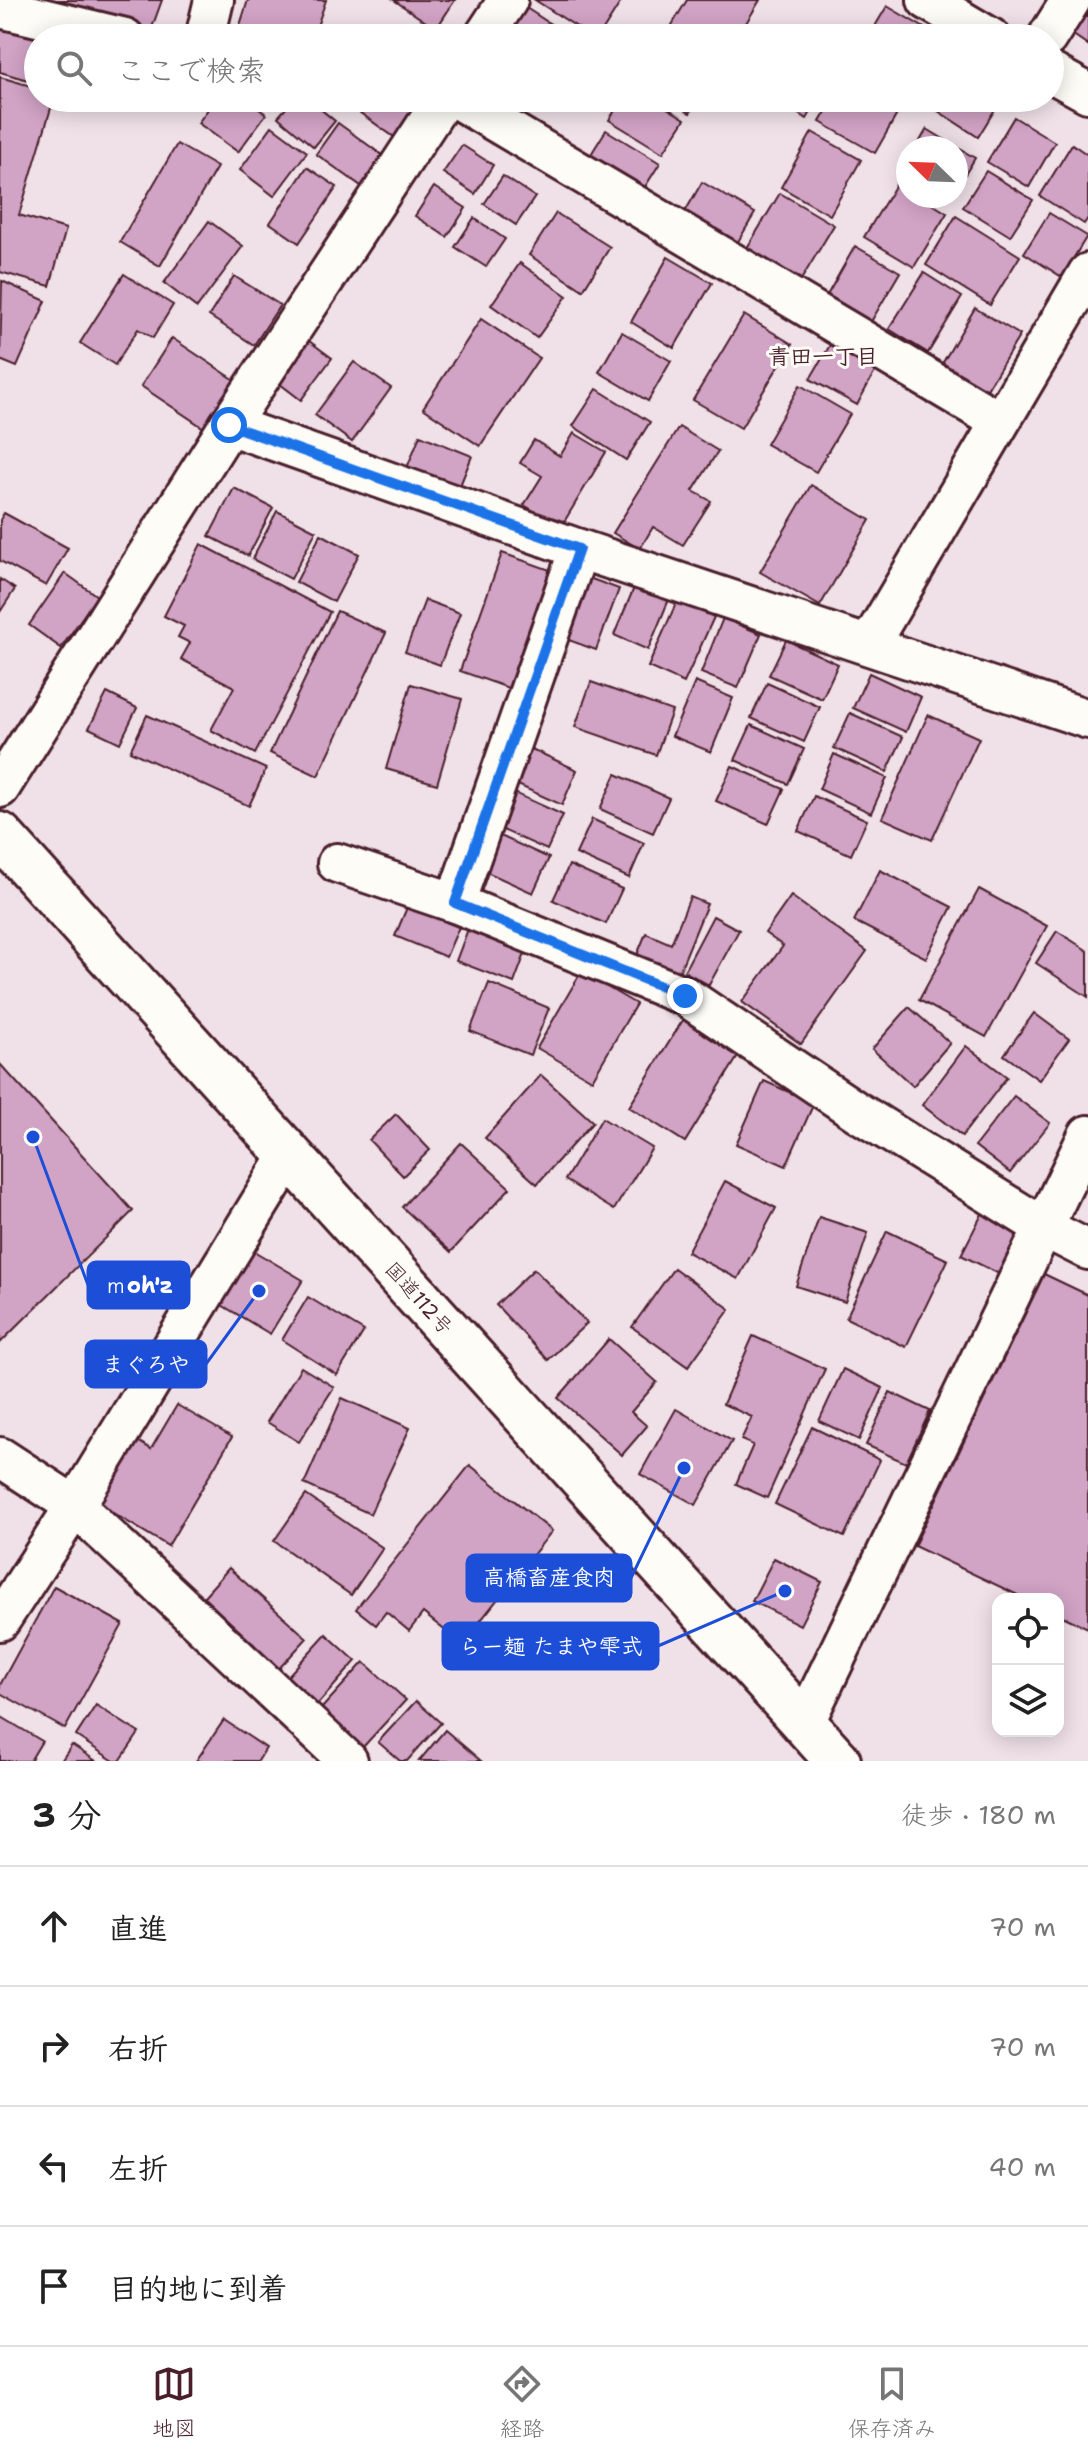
<!DOCTYPE html>
<html lang="ja">
<head>
<meta charset="utf-8">
<style>
  :root { --surface:#fff; --page:#f6f6f6; --text:#222; --muted:#767676; --line:#e0e0e0; --accent:#4a1f2b }
  body { margin:0; font-family:"Shantell Sans","Klee One",sans-serif; background:var(--page); color:var(--text) }
  .controls { position:absolute; right:24px; bottom:24px; display:grid; overflow:hidden; border-radius:16px; box-shadow:0 4px 20px #0003 }
  .controls button { width:72px; height:72px; display:grid; place-items:center; padding:0; border:0; border-bottom:2px solid var(--line); background:var(--surface); color:var(--text); font:40px sans-serif }
  .compass { position:absolute; left:896px; top:136px; width:72px; height:72px; border-radius:50%; background:var(--surface); box-shadow:0 4px 20px #0003; rotate:293deg }
  .stop { position:absolute; width:24px; height:24px; margin:-18px; border:6px solid #1a73e8; border-radius:50%; background:#fff }
  .stop.end { background:#1a73e8; border-color:#fff; box-shadow:0 2px 8px #0008 }
  .list { margin:0; padding:0; list-style:none }
  h2 { display:flex; justify-content:space-between; align-items:center; height:104px; margin:0; padding:0 32px; font-size:34px }
  h2 small { font-size:26px; font-weight:400; color:var(--muted) }
  .list li { display:grid; grid-template-columns:52px 1fr auto; gap:24px; align-items:center; box-sizing:border-box; height:120px; padding:0 32px; border-top:2px solid var(--line) }
  .list b { display:block; font-size:30px; white-space:nowrap }
  .list em { font-size:26px; font-style:normal; color:var(--muted) }
  .icon { flex:none; width:44px; height:44px; fill:none; stroke:currentColor; stroke-width:2; stroke-linecap:round; stroke-linejoin:round }
  .map { position:relative; flex:none; width:1088px; height:1761px; overflow:hidden }
  .search { position:absolute; background:var(--surface); box-shadow:0 4px 20px #0003; left:24px; right:24px; top:24px; height:88px; display:flex; align-items:center; gap:20px; box-sizing:border-box; padding:0 28px; border-radius:44px; color:var(--muted); font-size:30px }
  .sheet { height:584px; background:var(--surface) }
  nav { display:flex; justify-content:space-around; align-items:center; box-sizing:border-box; height:112px; border-top:2px solid var(--line); background:var(--surface); font-size:22px; color:var(--muted) }
  nav a { display:grid; justify-items:center; gap:4px }
  nav .on { color:var(--accent) }
  .map>svg:first-child { display:block }
  .building { fill:#d1a3c5; stroke:#4a1f2b; stroke-width:2 }
  .lines { fill:none; stroke-linecap:round; stroke-linejoin:round }
  .minor-casing { stroke:#4a1f2b; stroke-width:44 }
  .highway-casing { stroke:#4a1f2b; stroke-width:50 }
  .minor { stroke:#fdfcf7; stroke-width:38 }
  .highway { stroke:#fdfcf7; stroke-width:44 }
  .route { stroke:#1a73e8; stroke-width:10 }
  .labels { text-anchor:middle; stroke-width:6; stroke-linejoin:round; paint-order:stroke }
  .street-label { font-size:20px; fill:#4a1f2b; stroke:#fdfcf7 }
  .neighbourhood-label { font-size:22px; font-weight:bold; fill:#4a1f2b; stroke:#fdfcf7 }
  .leader { fill:none; stroke:#1d4ed8; stroke-width:3 }
  .callout-dot { fill:#1d4ed8; stroke:#fdfcf7; stroke-width:3 }
  .callout { fill:#1d4ed8; stroke:#1d4ed8; stroke-width:3 }
  .callout-label { font-size:22px; text-anchor:middle; font-weight:bold; fill:#fff }
</style>
</head>
<body>
<div class="map">
<svg width="1088" height="1761" viewBox="0 0 1088 1761">
  <rect width="100%" height="100%" fill="#f0e1e8"/>
  <filter id="ink" filterUnits="userSpaceOnUse"><feTurbulence type="fractalNoise" baseFrequency=".0125" numOctaves="2"/><feDisplacementMap in="SourceGraphic" scale="16" xChannelSelector="R" yChannelSelector="G"/><feConvolveMatrix kernelMatrix="1 2 1 2 8 2 1 2 1" color-interpolation-filters="sRGB"/></filter>
  <g filter="url(#ink)">
    <g class="building">
      <path d="M48,0H162L149,36Z"/>
      <path d="M248,0H326L313,38H236Z"/>
      <path d="M394,0H455L436,29Z"/>
      <path d="M535,0H622L598,38H594Z"/>
      <path d="M687,0H760L737,38H672L666,35Z"/>
      <path d="M520,4L572,38H497Z"/>
      <path d="M887,6L933,33L930,38H868Z"/>
      <path d="M1088,10V45L1072,34Z"/>
      <path d="M0,26L43,38H38V83L0,72Z"/>
      <path d="M401,29L413,38H394Z"/>
      <path d="M0,77L38,88V98H54L19,215L66,229L50,286L0,272Z"/>
      <path d="M216,98H244L266,114L238,152L198,123Z"/>
      <path d="M295,98H307L335,121L314,147L278,117Z"/>
      <path d="M354,98H404L419,109L397,139L349,105Z"/>
      <path d="M623,98H651L685,119L663,153L609,120Z"/>
      <path d="M666,98H699L690,113Z"/>
      <path d="M771,98H819L807,119Z"/>
      <path d="M834,98H897L904,102L875,153L820,122Z"/>
      <path d="M946,98H1002L978,137L938,111Z"/>
      <path d="M1014,117L1055,142L1029,187L987,162Z"/>
      <path d="M338,123L386,158L364,188L316,154Z"/>
      <path d="M272,126L307,152L274,196L240,170Z"/>
      <path d="M927,129L975,158L956,189V148H916Z"/>
      <path d="M606,130L660,163L638,198L585,164Z"/>
      <path d="M812,132L861,160L830,215L781,187Z"/>
      <path d="M177,144L217,167L160,266L120,242Z"/>
      <path d="M1072,144L1088,155V218L1084,224L1040,196Z"/>
      <path d="M462,145L493,165L475,194L443,173Z"/>
      <path d="M908,161V179L900,174Z"/>
      <path d="M307,167L337,187L299,243L270,223Z"/>
      <path d="M986,171L1033,200L1010,236L963,207Z"/>
      <path d="M503,176L535,197L516,225L484,204Z"/>
      <path d="M702,182L755,213L733,250L681,219Z"/>
      <path d="M897,183L908,189V196H919L947,213L914,267L864,237Z"/>
      <path d="M434,187L466,208L447,237L415,216Z"/>
      <path d="M780,193L834,225L798,285L744,253Z"/>
      <path d="M556,213L610,247L583,290L529,255Z"/>
      <path d="M1049,213L1087,236L1062,277L1024,253Z"/>
      <path d="M956,216L1020,256L990,305L926,265Z"/>
      <path d="M474,218L505,239L486,267L455,247Z"/>
      <path d="M209,221L243,246L197,308L164,283Z"/>
      <path d="M855,246L900,272L865,332L821,306Z"/>
      <path d="M668,257L712,283L674,348L631,322Z"/>
      <path d="M520,263L567,296L537,338L491,305Z"/>
      <path d="M924,273L962,297L928,353L889,329Z"/>
      <path d="M124,274L173,305L153,338L138,329L115,365L80,343Z"/>
      <path d="M234,276L280,305L254,345L209,316Z"/>
      <path d="M2,281L46,301L17,367L0,360Z"/>
      <path d="M975,308L1020,335L986,391L942,364Z"/>
      <path d="M744,315L792,344L741,428L693,400Z"/>
      <path d="M481,319L539,358L480,446L423,408Z"/>
      <path d="M622,332L671,361L648,401L599,372Z"/>
      <path d="M301,335L332,358L301,400L271,377Z"/>
      <path d="M172,338L235,380L204,428L141,386Z"/>
      <path d="M830,345L876,370L857,405L810,379Z"/>
      <path d="M354,362L391,388L352,442L315,415Z"/>
      <path d="M800,385L850,414L816,472L766,444Z"/>
      <path d="M597,389L650,422L626,460L573,426Z"/>
      <path d="M679,427L718,451L693,491L711,501L683,545L653,527L640,549L613,533Z"/>
      <path d="M574,433L606,452L561,527L524,505L542,476L520,463L534,440L560,456Z"/>
      <path d="M420,435L472,456L459,488L407,468Z"/>
      <path d="M811,485L870,520L820,606L760,572Z"/>
      <path d="M234,488L273,508L248,556L209,536Z"/>
      <path d="M277,511L316,531L291,579L252,559Z"/>
      <path d="M4,513L68,548L46,586L0,561V520Z"/>
      <path d="M321,534L359,554L334,602L296,582Z"/>
      <path d="M201,544L330,612L255,754L211,730L234,687L181,659L190,643L178,637L184,626L164,616Z"/>
      <path d="M502,553L556,572L514,690L460,671Z"/>
      <path d="M65,573L97,596L61,648L29,625Z"/>
      <path d="M586,577L619,589L596,650L563,638Z"/>
      <path d="M0,579L15,589L0,612Z"/>
      <path d="M636,583L670,597L648,650L614,635Z"/>
      <path d="M425,600L460,613L440,665L405,652Z"/>
      <path d="M677,601L714,617L684,683L648,667Z"/>
      <path d="M337,611L386,633L318,776L270,753Z"/>
      <path d="M723,618L761,634L738,688L701,673Z"/>
      <path d="M786,640L838,664L822,699L769,675Z"/>
      <path d="M869,673L921,697L906,732L853,708Z"/>
      <path d="M591,682L672,711L656,755L575,727Z"/>
      <path d="M695,682L733,698L711,752L672,736Z"/>
      <path d="M767,683L820,707L804,742L751,718Z"/>
      <path d="M411,684L462,699L437,784L386,769Z"/>
      <path d="M107,693L137,708L120,743L89,728Z"/>
      <path d="M850,713L903,737L887,772L834,748Z"/>
      <path d="M147,715L266,769L249,806L130,751Z"/>
      <path d="M928,715L979,738L932,840L882,818Z"/>
      <path d="M751,725L804,749L788,784L735,760Z"/>
      <path d="M525,746L577,770L562,805L509,781Z"/>
      <path d="M834,754L887,778L871,813L819,789Z"/>
      <path d="M732,766L784,789L768,824L716,801Z"/>
      <path d="M616,774L669,798L653,833L600,809Z"/>
      <path d="M510,791L563,815L547,850L494,826Z"/>
      <path d="M814,796L867,820L851,855L798,831Z"/>
      <path d="M592,819L644,843L629,878L576,854Z"/>
      <path d="M496,834L549,858L533,893L480,869Z"/>
      <path d="M569,865L622,889L606,924L553,900Z"/>
      <path d="M880,870L952,907L926,958L854,921Z"/>
      <path d="M979,889L1047,926L986,1037L919,1000Z"/>
      <path d="M791,896L867,951L801,1044L742,1002L783,946L765,933Z"/>
      <path d="M690,897L707,904L677,977L635,960L646,933L671,944Z"/>
      <path d="M408,905L459,927L446,957L395,936Z"/>
      <path d="M713,916L739,930L709,985L684,971Z"/>
      <path d="M468,929L526,951L514,983L456,961Z"/>
      <path d="M1057,931L1088,951V997L1036,963Z"/>
      <path d="M581,972L636,1004L592,1080L537,1048Z"/>
      <path d="M489,983L549,1008L530,1055L470,1031Z"/>
      <path d="M909,1007L950,1043L913,1086L872,1049Z"/>
      <path d="M1034,1013L1069,1039L1039,1080L1004,1055Z"/>
      <path d="M686,1015L742,1050L685,1142L629,1107Z"/>
      <path d="M966,1046L1007,1077L962,1136L922,1105Z"/>
      <path d="M0,1064L133,1211L0,1343Z"/>
      <path d="M541,1075L593,1122L537,1184L485,1138Z"/>
      <path d="M764,1081L814,1103L786,1166L736,1144Z"/>
      <path d="M1014,1096L1050,1123L1010,1173L975,1146Z"/>
      <path d="M396,1114L430,1150L403,1176L369,1140Z"/>
      <path d="M602,1118L652,1148L614,1210L565,1180Z"/>
      <path d="M461,1143L510,1188L451,1252L402,1207Z"/>
      <path d="M725,1181L776,1208L738,1279L687,1252Z"/>
      <path d="M984,1210L1023,1230L1001,1275L961,1255Z"/>
      <path d="M819,1217L868,1233L845,1302L796,1286Z"/>
      <path d="M887,1231L948,1260L906,1347L846,1318Z"/>
      <path d="M247,1247L303,1280L270,1334L215,1301Z"/>
      <path d="M674,1268L730,1309L688,1367L632,1327Z"/>
      <path d="M534,1269L587,1323L548,1360L496,1305Z"/>
      <path d="M1044,1274L1088,1295V1628L1058,1614V1599H1026L914,1546Z"/>
      <path d="M308,1297L364,1331L337,1375L282,1340Z"/>
      <path d="M753,1336L825,1369L767,1498L736,1484L753,1445L741,1440L752,1417L723,1404Z"/>
      <path d="M609,1339L657,1382L631,1412L647,1426L622,1455L558,1398Z"/>
      <path d="M301,1367L334,1387L299,1442L267,1422Z"/>
      <path d="M843,1369L883,1388L859,1440L819,1421Z"/>
      <path d="M890,1392L930,1411L906,1463L866,1445Z"/>
      <path d="M342,1398L410,1428L370,1514L304,1484Z"/>
      <path d="M177,1405L232,1437L168,1546L93,1501L131,1437L151,1449Z"/>
      <path d="M676,1409L732,1441L696,1505L640,1474Z"/>
      <path d="M812,1427L880,1460L844,1537L775,1504Z"/>
      <path d="M470,1465L552,1531L462,1644L423,1613L409,1631L386,1612L376,1625L356,1609Z"/>
      <path d="M306,1495L383,1548L351,1595L274,1541Z"/>
      <path d="M774,1558L822,1582L800,1625L752,1601Z"/>
      <path d="M229,1568L307,1638L274,1674L197,1604Z"/>
      <path d="M54,1586L123,1624L65,1729L0,1693V1685Z"/>
      <path d="M326,1634L356,1661L317,1705L286,1678Z"/>
      <path d="M364,1662L406,1700L363,1747L321,1709Z"/>
      <path d="M416,1701L441,1723L407,1761H400L378,1742Z"/>
      <path d="M96,1705L139,1733L120,1761H114L76,1736Z"/>
      <path d="M0,1716L42,1741L30,1761H0Z"/>
      <path d="M224,1720L266,1748L258,1761H196Z"/>
      <path d="M445,1730L481,1761H419Z"/>
      <path d="M72,1745L96,1761H61Z"/>
    </g>
    <g class="lines">
      <defs>
        <g id="minor">
          <path d="M927,0L991,38"/>
          <path d="M0,8L125,38"/>
          <path d="M205,38L214,0"/>
          <path d="M483,38L508,0"/>
          <path d="M1047,38L1071,0"/>
          <path d="M1050,72L1088,93"/>
          <path d="M455,98L999,421"/>
          <path d="M229,425L579,549L1088,719"/>
          <path d="M869,645L1088,273"/>
          <path d="M0,788L229,425L444,98"/>
          <path d="M337,863L455,903L579,549"/>
          <path d="M455,903L685,996L856,1111L1043,1227L1088,1250"/>
          <path d="M0,1457L75,1506L348,1761"/>
          <path d="M0,1621L75,1506L290,1154"/>
          <path d="M804,1724L1088,1135"/>
        </g>
        <path id="highway" d="M0,835L838,1761"/>
      </defs>
      <use href="#minor" class="minor-casing"/>
      <use href="#highway" class="highway-casing"/>
      <use href="#minor" class="minor"/>
      <use href="#highway" class="highway"/>
    </g>
  </g>
  <g class="lines" filter="url(#ink)">
    <path class="route" d="M229,425L579,549L455,903L685,996"/>
  </g>
  <g class="labels">
    <g class="street-label">
      <text transform="translate(419 1298) rotate(48)" y="7">国道112号</text>
    </g>
    <g class="neighbourhood-label">
      <text x="823" y="364">青田一丁目</text>
    </g>
  </g>
  <path class="leader" d="M33 1137L88 1285M259 1291L206 1364M684 1468L631 1578M785 1591L658 1646"/>
  <g class="callout-dot">
    <circle cx="33" cy="1137" r="8"/>
    <circle cx="259" cy="1291" r="8"/>
    <circle cx="684" cy="1468" r="8"/>
    <circle cx="785" cy="1591" r="8"/>
  </g>
  <g class="callout">
    <rect x="88" y="1262" width="101" height="46" rx="8"/>
    <rect x="86" y="1341" width="120" height="46" rx="8"/>
    <rect x="467" y="1555" width="164" height="46" rx="8"/>
    <rect x="443" y="1623" width="215" height="46" rx="8"/>
  </g>
  <g class="callout-label">
    <text x="139" y="1293">ｍoh'z</text>
    <text x="146" y="1372">まぐろや</text>
    <text x="549" y="1585">高橋畜産食肉</text>
    <text x="551" y="1654">らー麺 たまや雫式</text>
  </g>
</svg>
<div class="controls">
<button><svg class="icon" aria-label="locate" viewBox="0 0 24 24"><circle cx="12" cy="12" r="6"/><path d="M12 2v4M12 18v4M2 12h4M18 12h4"/></svg></button>
<button><svg class="icon" aria-label="layers" viewBox="0 0 24 24"><path d="M12 4l9 5-9 5-9-5zM3 14l9 5 9-5"/></svg></button>
</div>
<svg class="compass" viewBox="-18 -18 36 36"><path d="M0-13l5 13h-10z" fill="#e53935"/><path d="M0 13l5-13h-10z" fill="#767676"/></svg>
<div class="stop" style="left:229px;top:425px"></div>
<div class="stop end" style="left:685px;top:996px"></div>
<div class="search"><svg class="icon" aria-label="search" viewBox="0 0 24 24"><circle cx="10" cy="10" r="6"/><path d="M15 15l6 6"/></svg>ここで検索</div>
</div>
<section class="sheet">
<h2>3 分<small>徒歩 · 180 m</small></h2>
<ul class="list">
<li><svg class="icon" aria-label="ahead" viewBox="0 0 24 24"><path d="M12 20V5M6 11l6-6 6 6"/></svg><div><b>直進</b></div><em>70 m</em></li>
<li><svg class="icon" aria-label="right" viewBox="0 0 24 24"><path d="M7 20v-9h11M14 6l5 5-5 5"/></svg><div><b>右折</b></div><em>70 m</em></li>
<li><svg class="icon" aria-label="left" viewBox="0 0 24 24"><path d="M17 20v-9H6M10 6l-5 5 5 5"/></svg><div><b>左折</b></div><em>40 m</em></li>
<li><svg class="icon" aria-label="arrive" viewBox="0 0 24 24"><path d="M6 21V4h12l-3 4 3 4H6"/></svg><div><b>目的地に到着</b></div></li>
</ul>
</section>
<nav>
<a class="on"><svg class="icon" aria-label="map" viewBox="0 0 24 24"><path d="M3 6l6-2 6 2 6-2v14l-6 2-6-2-6 2zM9 4v14M15 6v14"/></svg>地図</a>
<a><svg class="icon" aria-label="directions" viewBox="0 0 24 24"><path d="M12 3l9 9-9 9-9-9zM9 14v-3h6M13 9l2 2-2 2"/></svg>経路</a>
<a><svg class="icon" aria-label="saved" viewBox="0 0 24 24"><path d="M7 4h10v16l-5-4-5 4z"/></svg>保存済み</a>
</nav>
</body>
</html>
